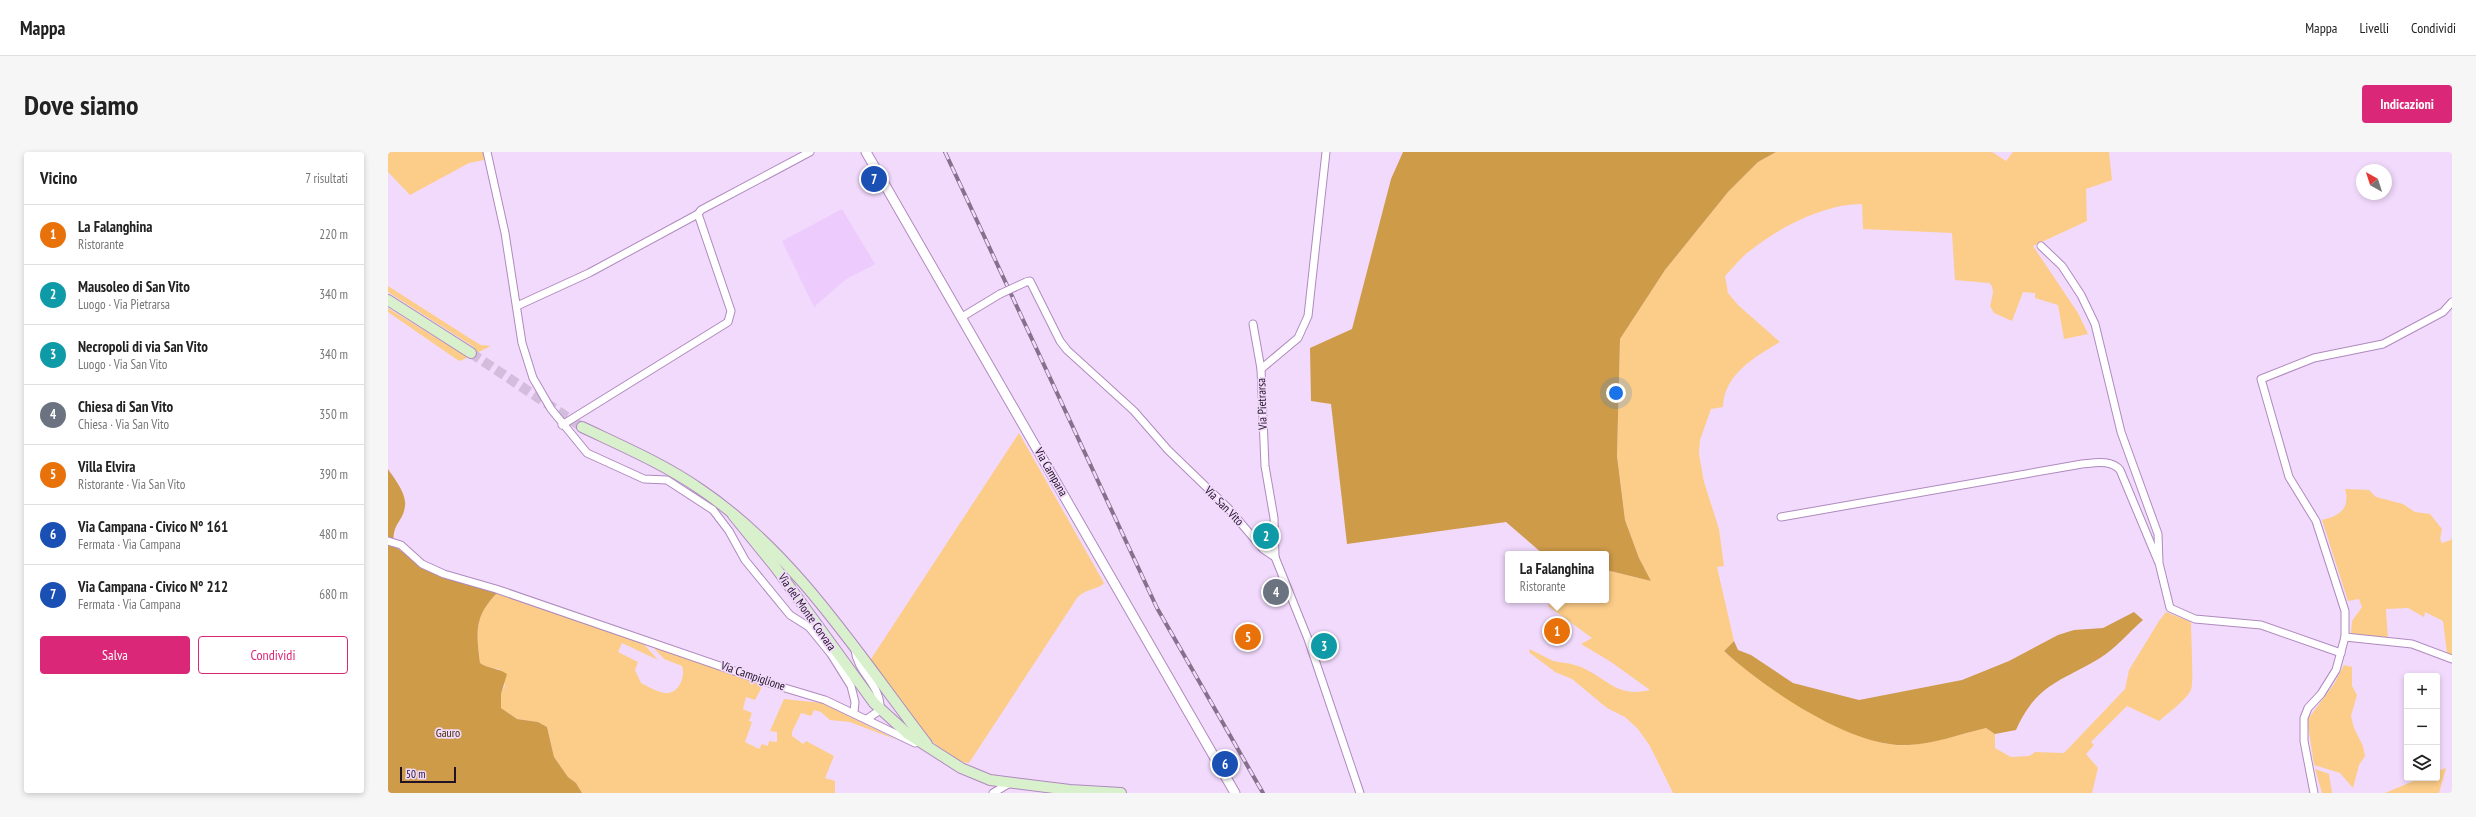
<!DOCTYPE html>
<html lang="it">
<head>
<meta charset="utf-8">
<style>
  :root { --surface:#fff; --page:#f6f6f6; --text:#222; --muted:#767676; --line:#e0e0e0; --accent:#db2777 }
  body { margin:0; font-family:"PT Sans Narrow",sans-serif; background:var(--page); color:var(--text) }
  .controls { position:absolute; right:12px; bottom:12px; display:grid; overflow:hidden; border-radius:4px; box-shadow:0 2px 6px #0003 }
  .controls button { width:36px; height:36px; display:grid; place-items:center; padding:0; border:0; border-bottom:1px solid var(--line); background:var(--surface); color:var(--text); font:20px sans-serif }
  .compass { position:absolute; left:1968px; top:12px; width:36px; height:36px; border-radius:50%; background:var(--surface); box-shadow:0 2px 6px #0003; rotate:321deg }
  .scale { position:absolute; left:12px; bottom:10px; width:56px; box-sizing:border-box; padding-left:4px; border:2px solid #211226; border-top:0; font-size:11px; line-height:14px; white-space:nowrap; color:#211226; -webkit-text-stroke:3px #f2dafc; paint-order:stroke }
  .you { position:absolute; left:1228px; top:241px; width:14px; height:14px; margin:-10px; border:3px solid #fff; border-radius:50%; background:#1a73e8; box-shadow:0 0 0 6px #1a73e833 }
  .badge { display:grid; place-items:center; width:26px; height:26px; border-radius:50%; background:var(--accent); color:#fff; font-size:13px; font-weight:700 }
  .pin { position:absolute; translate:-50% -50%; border:2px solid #fff; box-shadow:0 1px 4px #0006 }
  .popup { position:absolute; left:1117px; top:399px; width:104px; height:52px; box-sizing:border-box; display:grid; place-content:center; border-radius:4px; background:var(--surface); filter:drop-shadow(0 1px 3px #0005); font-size:13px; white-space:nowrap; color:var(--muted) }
  .popup b { font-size:15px; color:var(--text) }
  .popup::after { content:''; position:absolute; left:50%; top:100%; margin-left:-8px; border:8px solid transparent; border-top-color:var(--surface) }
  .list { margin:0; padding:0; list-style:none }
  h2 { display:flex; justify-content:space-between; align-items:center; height:52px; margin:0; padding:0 16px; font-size:17px }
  h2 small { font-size:13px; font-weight:400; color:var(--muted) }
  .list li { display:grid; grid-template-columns:26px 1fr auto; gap:12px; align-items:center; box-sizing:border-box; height:60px; padding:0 16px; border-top:1px solid var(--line) }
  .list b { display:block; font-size:15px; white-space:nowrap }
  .list p { margin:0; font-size:13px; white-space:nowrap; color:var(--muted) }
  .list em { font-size:13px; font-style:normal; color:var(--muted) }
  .actions { display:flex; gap:8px; padding:12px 16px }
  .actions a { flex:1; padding:9px 0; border:1px solid var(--accent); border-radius:4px; text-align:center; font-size:14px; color:var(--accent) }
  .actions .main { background:var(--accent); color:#fff }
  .icon { flex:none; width:22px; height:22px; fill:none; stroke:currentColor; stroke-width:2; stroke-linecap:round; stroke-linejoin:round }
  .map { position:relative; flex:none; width:2064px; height:641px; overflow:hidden; border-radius:4px }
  header { display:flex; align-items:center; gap:24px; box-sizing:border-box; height:56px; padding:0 20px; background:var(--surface); border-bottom:1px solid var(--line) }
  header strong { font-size:19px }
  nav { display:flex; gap:22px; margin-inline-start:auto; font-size:14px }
  .intro { display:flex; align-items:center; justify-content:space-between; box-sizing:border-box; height:96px; padding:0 24px }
  h1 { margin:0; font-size:28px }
  .button { padding:10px 18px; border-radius:4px; background:var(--accent); color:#fff; font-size:14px; font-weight:700 }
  main { display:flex; gap:24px; padding:0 24px }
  aside { flex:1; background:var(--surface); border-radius:4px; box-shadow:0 2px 6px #0003 }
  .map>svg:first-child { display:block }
  .built { fill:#eecbfd }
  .green { fill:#fccd88 }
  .forest { fill:#ce9b49 }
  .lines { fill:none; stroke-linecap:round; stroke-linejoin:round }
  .secondary-tunnel { stroke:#d3bcdc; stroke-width:10; stroke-dasharray:10 5; stroke-linecap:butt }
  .minor-casing { stroke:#af8abe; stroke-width:9 }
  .tertiary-casing { stroke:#af8abe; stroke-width:11 }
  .secondary-casing { stroke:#af8abe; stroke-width:12 }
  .minor { stroke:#fff; stroke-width:7 }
  .tertiary { stroke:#fff; stroke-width:9 }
  .secondary { stroke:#d9f0cd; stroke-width:10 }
  .rail-casing { stroke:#85718c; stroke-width:4 }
  .rail { stroke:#f2dafc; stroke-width:2.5; stroke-dasharray:8; stroke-linecap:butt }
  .minor-bridge-casing { stroke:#af8abe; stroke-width:9; stroke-linecap:butt }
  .minor-bridge { stroke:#fff; stroke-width:7 }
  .labels { text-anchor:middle; stroke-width:3.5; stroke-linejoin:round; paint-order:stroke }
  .street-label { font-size:12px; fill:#211226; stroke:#f2dafc }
  .park-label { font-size:12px; fill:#442f0b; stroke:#f2dafc }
</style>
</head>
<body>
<header>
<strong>Mappa</strong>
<nav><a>Mappa</a><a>Livelli</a><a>Condividi</a></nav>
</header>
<div class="intro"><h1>Dove siamo</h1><a class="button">Indicazioni</a></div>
<main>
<aside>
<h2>Vicino<small>7 risultati</small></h2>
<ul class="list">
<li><span class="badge" style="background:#e8710a">1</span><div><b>La Falanghina</b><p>Ristorante</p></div><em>220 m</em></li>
<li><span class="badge" style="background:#0f9aa8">2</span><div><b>Mausoleo di San Vito</b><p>Luogo · Via Pietrarsa</p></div><em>340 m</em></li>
<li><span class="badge" style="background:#0f9aa8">3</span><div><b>Necropoli di via San Vito</b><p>Luogo · Via San Vito</p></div><em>340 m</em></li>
<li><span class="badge" style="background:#6b7280">4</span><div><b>Chiesa di San Vito</b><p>Chiesa · Via San Vito</p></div><em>350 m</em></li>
<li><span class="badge" style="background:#e8710a">5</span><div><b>Villa Elvira</b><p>Ristorante · Via San Vito</p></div><em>390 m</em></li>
<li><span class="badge" style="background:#1a4fb4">6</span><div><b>Via Campana - Civico N° 161</b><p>Fermata · Via Campana</p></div><em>480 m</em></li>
<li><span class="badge" style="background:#1a4fb4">7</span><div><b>Via Campana - Civico N° 212</b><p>Fermata · Via Campana</p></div><em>680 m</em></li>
</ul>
<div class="actions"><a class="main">Salva</a><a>Condividi</a></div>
</aside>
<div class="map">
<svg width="2064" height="641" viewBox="0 0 2064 641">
  <rect width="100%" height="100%" fill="#f2dafc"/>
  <path class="built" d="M454,57L487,112L457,128L426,155L394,89Z"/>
  <g class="green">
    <path d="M0,0H95L96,8L81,11L22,43L0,20Z"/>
    <path d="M1388,0H1604L1618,9L1625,0H1721L1724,28L1698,37L1699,69L1645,94L1690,161L1700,182L1676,187L1670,153L1647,146V141L1635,140L1624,169L1606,161L1602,154L1605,141L1604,134L1601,131L1567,128L1564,81L1475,77L1474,52C1436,52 1392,75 1363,98C1353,105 1345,116 1337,124L1340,141L1350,153L1392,190C1367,205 1336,222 1335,255L1323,257L1312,288L1311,302L1316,330L1331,377L1336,414L1329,415L1346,489L1336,499C1374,534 1468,597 1520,593C1546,591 1573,582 1598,576L1607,582V596L1623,605L1641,604L1647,600L1676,601L1737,537L1741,518L1771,469L1778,460L1803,470C1803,482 1806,532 1803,538C1796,550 1781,560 1771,569L1739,554L1703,590L1706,593L1698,602L1710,616L1704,641H1285L1262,594L1250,577L1237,565L1219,556L1184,527L1167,520L1142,501L1141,497C1149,500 1157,506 1166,509C1175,511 1183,511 1193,515C1220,527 1229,546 1262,538L1223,510L1193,492L1204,486L1160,454L1164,448H1218V418L1263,429L1251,406L1237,368L1229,304L1232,187L1277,118L1340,40L1370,10Z"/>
    <path d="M0,134L86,189L93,193L103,194L72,209L68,207L0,160V156L79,205L86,195L0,140Z"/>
    <path d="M631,281L716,431C710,438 698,436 689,446L581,611C546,607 502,537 481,510Z"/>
    <path d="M1957,337L1981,338L1988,345L2015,352L2027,360L2042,362L2054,377L2052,387L2054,391L2063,388L2064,385V504L2059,501L2055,469L2037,460L2036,465L2020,456L1998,457L2000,488L1963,482L1964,469L1974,455L1971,447L1960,449L1934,368C1950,364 1963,358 1957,337Z"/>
    <path d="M110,440L253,489L270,508L234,491L230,500L250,510L247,518L253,531C261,535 269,540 277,541C290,543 298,525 294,514L276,507L262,492L375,533L367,548L358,545L355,557L364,561L361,569L364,570L357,590L371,597L374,592L380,594L381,589L389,590V580L382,579L396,547L434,551L509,588L462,570L442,568L433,560L426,558L423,564L413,561L404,580V584L415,592L418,589L446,604L437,626L447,629V641H194L188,631L180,625L166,605L159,575L150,570L129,567L113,556V542L117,533L111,517L101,516L92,511C88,480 86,464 110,440Z"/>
    <path d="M1956,513L1964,515V534L1969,543L1963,564L1966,576L1975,594L1977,604L1971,613L1965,636L1952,621L1926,613L1920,573V567L1946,532Z"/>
    <path d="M2058,616L2051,641H1997L2033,626H2049V619Z"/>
    <path d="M1927,617L1941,622L1944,641H1934Z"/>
  </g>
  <g class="forest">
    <path d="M1015,0H1388L1370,10L1340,40L1277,118L1232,187L1229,304L1237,368L1251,406L1263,429L1218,418V402H1155L1118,370L959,392L943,252L923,249L922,196L964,177L1003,27Z"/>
    <path d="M0,317C6,326 19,342 17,354C15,371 3,371 6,394C43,420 66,429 110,440C86,464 88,480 92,511C101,517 110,516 119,522L113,542V556L129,567L150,570L159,575L166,605L180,625L188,631L194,641H0Z"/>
    <path d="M1746,460L1755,468C1741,480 1727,497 1712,506C1673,530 1649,531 1628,578L1607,582L1598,576C1572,582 1546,592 1520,593C1464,596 1376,536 1336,499L1346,489L1350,498L1363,503L1405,531L1471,548L1574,528L1621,509L1670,483L1686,478L1715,476Z"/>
  </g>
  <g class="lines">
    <path class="secondary-tunnel" d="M83,201L194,275"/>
    <defs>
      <g id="minor">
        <path d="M99,0L117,81L134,191L145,226L163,257L199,301L256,327L279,328L325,358L341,379L357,408L402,463L421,475L443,502L463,534L467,550L466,560"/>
        <path d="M1653,94L1674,114L1693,143L1707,172L1733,280L1770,382L1771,411L1782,456L1807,467L1873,473L1953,501"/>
        <path d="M638,130L642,129L672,189L679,198L746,259L780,298L840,356L875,397L887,405L920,487L972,641"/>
        <path d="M129,154L201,121L310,62L313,58L422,0"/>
        <path d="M574,165L612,142"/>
        <path d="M865,172L873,217"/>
        <path d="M174,273L340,170L343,159L310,62"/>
        <path d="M1393,365L1694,312C1706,311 1723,307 1732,318L1770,409"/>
        <path d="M0,389L13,393L34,412L56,422L108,437L387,533L437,548L527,591"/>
        <path d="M887,405L886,366L877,314L873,217L910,186L920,164L938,0"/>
        <path d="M1957,485L2024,492L2064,507"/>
        <path d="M467,498C469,521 494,533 492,558L479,567"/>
        <path d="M605,641L622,631"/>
        <path d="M1926,641L1916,589V566L1920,556L1933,542L1948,518L1957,485V459L1928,369L1901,325L1873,227L1926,206L1995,192L2055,160L2064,150"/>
      </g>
      <path id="tertiary" d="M478,0L847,641"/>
      <g id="secondary">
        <path d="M0,148L83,201"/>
        <path d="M194,275C234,294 276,312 312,337C407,401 470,502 539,592"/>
        <path d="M345,363L388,416L486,551L520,582L573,616L602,628L682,638L733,641"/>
      </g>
    </defs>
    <use href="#minor" class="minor-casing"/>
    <use href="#tertiary" class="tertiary-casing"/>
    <use href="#secondary" class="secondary-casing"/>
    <use href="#minor" class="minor"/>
    <use href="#tertiary" class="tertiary"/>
    <use href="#secondary" class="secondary"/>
    <defs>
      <path id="rail" d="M557,0L769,456L875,641"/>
    </defs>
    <use href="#rail" class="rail-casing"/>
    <use href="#rail" class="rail"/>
    <defs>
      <path id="minor-bridge" d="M612,142L638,130"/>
    </defs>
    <use href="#minor-bridge" class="minor-bridge-casing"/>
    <use href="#minor-bridge" class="minor-bridge"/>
  </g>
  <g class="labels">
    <g class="street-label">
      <text transform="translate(874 252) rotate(-92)" y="4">Via Pietrarsa</text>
      <text transform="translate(663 320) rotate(60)" y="4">Via Campana</text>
      <text transform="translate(836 354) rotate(45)" y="4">Via San Vito</text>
      <text transform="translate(419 460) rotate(55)" y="4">Via del Monte Corvara</text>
      <text transform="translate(365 524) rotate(19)" y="4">Via Campiglione</text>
    </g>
    <g class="park-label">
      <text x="60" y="585">Gauro</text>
    </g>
  </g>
</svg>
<div class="controls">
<button>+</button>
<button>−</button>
<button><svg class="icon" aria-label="layers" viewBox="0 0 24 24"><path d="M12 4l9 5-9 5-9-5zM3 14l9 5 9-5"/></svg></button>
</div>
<svg class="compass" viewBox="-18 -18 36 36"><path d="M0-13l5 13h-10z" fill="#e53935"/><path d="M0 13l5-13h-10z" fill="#767676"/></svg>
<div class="scale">50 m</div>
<div class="you"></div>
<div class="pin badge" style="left:1169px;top:479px;background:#e8710a">1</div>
<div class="popup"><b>La Falanghina</b>Ristorante</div>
<div class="pin badge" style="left:878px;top:384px;background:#0f9aa8">2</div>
<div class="pin badge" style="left:936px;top:494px;background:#0f9aa8">3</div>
<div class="pin badge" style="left:888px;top:440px;background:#6b7280">4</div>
<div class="pin badge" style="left:860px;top:485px;background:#e8710a">5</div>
<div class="pin badge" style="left:837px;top:612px;background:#1a4fb4">6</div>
<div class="pin badge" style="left:486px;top:27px;background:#1a4fb4">7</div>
</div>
</main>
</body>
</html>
